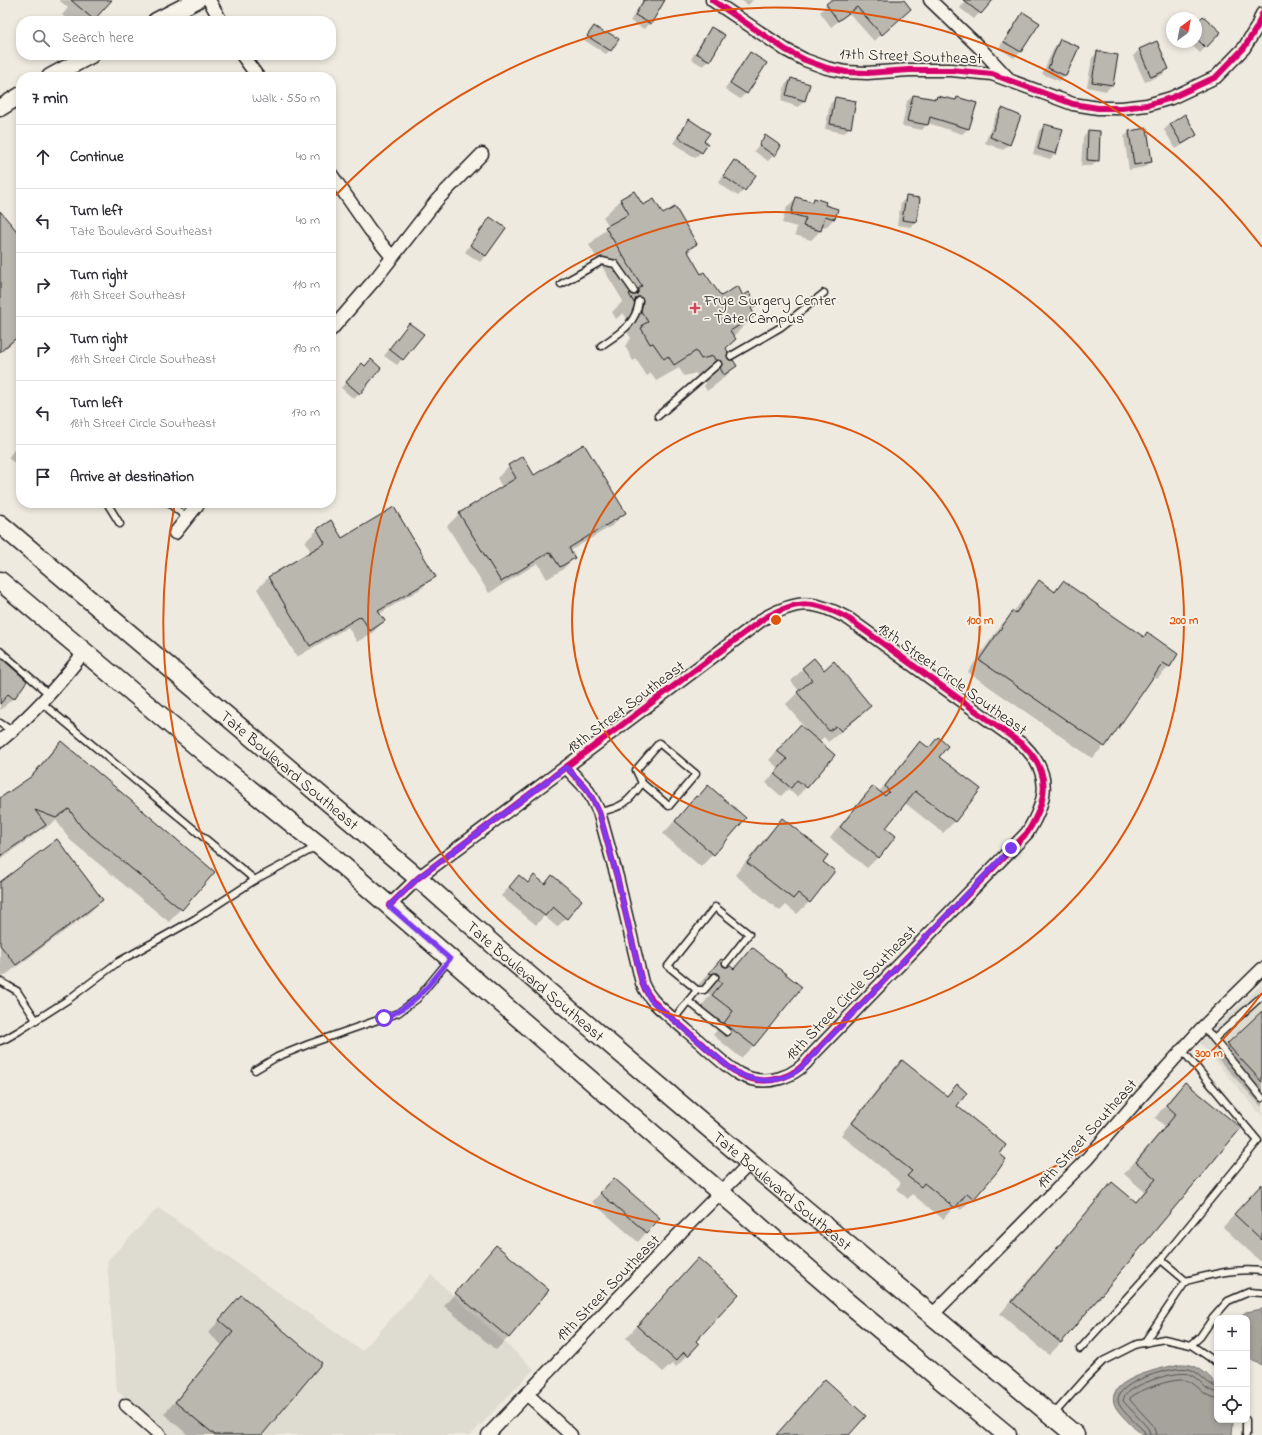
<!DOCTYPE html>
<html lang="en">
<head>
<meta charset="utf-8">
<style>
  :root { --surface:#fff; --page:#f7f7f7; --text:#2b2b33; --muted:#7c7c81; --line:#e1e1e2 }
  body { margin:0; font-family:"Indie Flower",sans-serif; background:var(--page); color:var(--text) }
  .controls { position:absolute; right:12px; bottom:12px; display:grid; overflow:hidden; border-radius:8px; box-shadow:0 2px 6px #0003 }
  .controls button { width:36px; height:36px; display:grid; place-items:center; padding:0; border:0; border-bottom:1px solid var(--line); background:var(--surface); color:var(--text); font:20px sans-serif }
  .compass { position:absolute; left:1166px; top:12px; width:36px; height:36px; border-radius:50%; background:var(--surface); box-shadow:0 2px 6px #0003; rotate:32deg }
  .stop { position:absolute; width:12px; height:12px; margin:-9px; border:3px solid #7c3aed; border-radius:50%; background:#fff }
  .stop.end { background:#7c3aed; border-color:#fff; box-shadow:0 1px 4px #0008 }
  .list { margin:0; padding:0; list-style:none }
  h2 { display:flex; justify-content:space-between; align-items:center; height:52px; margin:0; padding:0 16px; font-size:17px }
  h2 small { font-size:13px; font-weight:400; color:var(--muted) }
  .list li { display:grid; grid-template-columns:26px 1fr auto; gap:12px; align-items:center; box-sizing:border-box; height:64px; padding:0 16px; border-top:1px solid var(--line) }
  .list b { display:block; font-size:15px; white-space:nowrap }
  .list p { margin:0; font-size:13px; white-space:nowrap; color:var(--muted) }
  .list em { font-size:13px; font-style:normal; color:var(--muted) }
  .icon { flex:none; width:22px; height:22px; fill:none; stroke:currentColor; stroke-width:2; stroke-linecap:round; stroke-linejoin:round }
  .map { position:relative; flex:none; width:1262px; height:1435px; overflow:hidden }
  .search { position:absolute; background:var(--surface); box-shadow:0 2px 6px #0003; left:16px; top:16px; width:320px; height:44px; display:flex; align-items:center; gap:10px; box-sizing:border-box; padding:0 14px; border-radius:16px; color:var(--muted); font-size:15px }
  .panel { position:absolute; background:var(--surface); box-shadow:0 2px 6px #0003; left:16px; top:72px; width:320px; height:436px; border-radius:16px }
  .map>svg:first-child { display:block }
  .built { fill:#dedbd1 }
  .water { fill:#a6a39d; stroke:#6f6d69 }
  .shadow { fill:#0003 }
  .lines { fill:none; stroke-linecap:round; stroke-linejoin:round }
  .shore { stroke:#535250; stroke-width:1 }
  .building { fill:#bab7af; stroke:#1c1c1c }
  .lane-casing { stroke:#1c1c1c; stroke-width:9 }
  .street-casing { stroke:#1c1c1c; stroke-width:15 }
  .secondary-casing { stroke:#1c1c1c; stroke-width:19 }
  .primary-casing { stroke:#1c1c1c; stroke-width:21 }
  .lane { stroke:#f7f3e8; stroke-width:6 }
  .street { stroke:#f7f3e8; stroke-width:12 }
  .secondary { stroke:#f7f3e8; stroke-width:16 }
  .primary { stroke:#f7f3e8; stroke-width:18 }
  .cycleway-casing { stroke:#f7f3e8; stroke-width:8 }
  .cycleway { stroke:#d6006c; stroke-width:6 }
  .route { stroke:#7c3aed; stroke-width:5 }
  .ring { fill:none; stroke:#de560d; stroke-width:2 }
  .poi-dot { fill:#d1495b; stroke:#f7f3e8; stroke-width:1.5 }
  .labels { text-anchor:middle; stroke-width:3.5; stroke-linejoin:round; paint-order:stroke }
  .street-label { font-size:16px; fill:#1c1c1c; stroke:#f7f3e8 }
  .poi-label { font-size:16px; fill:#1c1c1c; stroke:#f7f3e8; text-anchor:start }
  .centre { fill:#de560d; stroke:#f7f3e8; stroke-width:2 }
  .ring-label { font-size:12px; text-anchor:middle; font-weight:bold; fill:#de560d; stroke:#f7f3e8; stroke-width:3.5; stroke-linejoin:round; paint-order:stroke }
</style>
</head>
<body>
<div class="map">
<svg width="1262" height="1435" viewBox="0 0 1262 1435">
  <rect width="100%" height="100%" fill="#eeeae0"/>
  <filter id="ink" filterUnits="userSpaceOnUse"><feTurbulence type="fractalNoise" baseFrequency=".025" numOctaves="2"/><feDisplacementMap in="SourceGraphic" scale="8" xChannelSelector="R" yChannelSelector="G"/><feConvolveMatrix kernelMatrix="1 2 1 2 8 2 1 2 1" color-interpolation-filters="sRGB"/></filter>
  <g filter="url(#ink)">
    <g class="built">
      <path d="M1262,984V1116L1199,1042Z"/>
      <path d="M158,1208L362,1351L431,1275L534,1369L471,1435H168L117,1391L107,1261Z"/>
    </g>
    <g class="water">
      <path d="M1262,1309V1366L1256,1361L1247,1360V1318H1237L1246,1312Z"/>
      <path d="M1180,1364C1183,1364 1187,1364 1190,1365C1200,1367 1211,1377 1217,1386V1420H1232L1233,1423L1232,1435H1142C1135,1428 1116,1412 1114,1403C1107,1378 1164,1368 1180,1364Z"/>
    </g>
    <g class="shadow">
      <path d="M59,0H111L92,21H69L62,15L68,8Z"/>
      <path d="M643,0H663L650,23L644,29L630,21Z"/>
      <path d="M741,0H753L748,5Z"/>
      <path d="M833,0H902L903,16L874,41L849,13L831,27L820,12Z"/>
      <path d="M967,0H991L974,19L960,8Z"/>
      <path d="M1023,13L1039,23L1020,52L1014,58L999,48L1018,19Z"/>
      <path d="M1196,24L1206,47L1200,53L1188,42H1196Z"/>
      <path d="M594,28L610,50L606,54L584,40Z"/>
      <path d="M711,28L709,60L703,66L691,59L706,34Z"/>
      <path d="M1060,40L1065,75L1059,81L1042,74L1055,46Z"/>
      <path d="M1156,43L1168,69L1162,75L1145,82L1133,56L1139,50Z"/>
      <path d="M1098,52L1112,85L1106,91L1087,87L1092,58Z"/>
      <path d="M750,54L746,93L740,99L725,89L744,59Z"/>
      <path d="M151,73L154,77H145Z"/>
      <path d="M791,79L809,85L804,101L798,107L781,101L785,85Z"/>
      <path d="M913,96L934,100L937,97L955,100L957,98L968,129L962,134L928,123L922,130L902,126L907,101Z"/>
      <path d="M836,98L850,127L844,133L825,129L830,104Z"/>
      <path d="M1002,109L1009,144L1003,150L985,143L996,115Z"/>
      <path d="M689,121L703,141L701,152L695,158L673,143L684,127Z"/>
      <path d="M1170,124L1196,135L1190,140L1176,149L1164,130Z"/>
      <path d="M1044,126L1056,153L1050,159L1033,154L1039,131Z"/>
      <path d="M1088,131L1098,160L1092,166H1081L1083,137Z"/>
      <path d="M1129,132L1151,162L1145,167L1129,170L1124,137Z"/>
      <path d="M765,137L774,155L768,161L754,151Z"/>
      <path d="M734,162L744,190L738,196L718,183L729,167Z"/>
      <path d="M907,197L916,222L910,227L897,225L901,203Z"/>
      <path d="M796,198L811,203L814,199L824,206L837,210L834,219L825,228L821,226L820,231L811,240L795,235L797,227L782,223L787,207Z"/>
      <path d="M621,200L663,215L696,244L688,253L701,275L720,298L743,297L756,305L751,309L754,316L737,333L732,336L725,349V356L729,361L736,366L718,383L707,391L704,386L706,383L704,378L698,377L696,373L684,376L679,368L656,381L651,373L647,376L636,359L633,361L625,346L631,338L625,328L626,317L623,313L616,319L612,312L623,301L589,245L609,226L603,217Z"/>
      <path d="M0,212L21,237V335L0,353Z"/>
      <path d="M490,219L504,228L486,256L480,262L465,252L484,224Z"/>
      <path d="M404,330L422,334L397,365L384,356Z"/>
      <path d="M356,370L360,393L354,399L341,388Z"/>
      <path d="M21,440V468L8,458Z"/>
      <path d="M509,466L625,513L613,525L570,551L574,558L562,570L547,579L538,563L489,593L447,526L459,514L502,487L497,478Z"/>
      <path d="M331,522L342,540L434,576L422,588L379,614L384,621L372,633L357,642L348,627L297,657L257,589L269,577L311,552L305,542L317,530Z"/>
      <path d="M1039,582L1053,592L1063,582L1143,638L1147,634L1177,655L1169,667L1157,679L1153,676L1104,746L1092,758L968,672L1001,625L1013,613L1027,594Z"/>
      <path d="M0,658L13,698L1,710L0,709Z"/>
      <path d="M803,669L823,671L870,706L858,718L828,742L824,737L818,742L834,755L797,797L788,789L781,796L766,783L778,768L769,760L791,735L808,732L786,704L799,691L791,681Z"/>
      <path d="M938,739V758L979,790L954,822L943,833L905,803L885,828L878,857L867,868L830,838L862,798L873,788L879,792L909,754L920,743L928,749Z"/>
      <path d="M61,742L213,872L169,922L70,840L56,820L43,830L40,829L33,836L0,859V800L27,781L49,754Z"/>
      <path d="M708,786L745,818L701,867L663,834L684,810Z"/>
      <path d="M782,820L821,862L809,902L797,914L786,905L780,911L735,875L770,832Z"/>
      <path d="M519,876L527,883L534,877L544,885L552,877L566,918L557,927L544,916L536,925L501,896Z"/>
      <path d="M0,883L102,899L90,912L3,977L0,973Z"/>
      <path d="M752,948L800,987L753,1046L741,1058L713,1035L722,1024L701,1007L710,995L707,992L708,988L705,985H698L721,960L722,967L732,969Z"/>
      <path d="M1262,1013V1107L1215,1056Z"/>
      <path d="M902,1061L946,1096L957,1085L955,1106L998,1154L1005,1159L973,1198L961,1210L955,1206L943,1219L912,1194L908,1199L896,1189L901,1183L841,1135L890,1073Z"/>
      <path d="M1185,1083L1240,1128L1061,1343L1049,1355L1000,1314L1100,1196L1112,1183L1135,1203L1144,1191L1124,1174L1165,1126L1155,1118L1173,1095Z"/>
      <path d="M614,1179L659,1218L638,1242L592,1202Z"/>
      <path d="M1262,1185V1263L1223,1227Z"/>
      <path d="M496,1247L548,1291L508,1338L496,1350L444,1306L484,1259Z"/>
      <path d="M698,1259L695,1341L688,1355L676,1367L672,1364L663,1372L626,1338Z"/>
      <path d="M241,1296L260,1435H188L164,1414L222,1345L208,1333Z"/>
    </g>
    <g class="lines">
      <g class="shore">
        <path d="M1145,1435L1144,1431C1137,1424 1119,1409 1118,1401C1115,1382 1175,1365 1189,1369C1200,1372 1208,1386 1217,1387"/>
        <path d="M1150,1435L1148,1428L1123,1401C1123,1386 1176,1370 1189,1374C1200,1378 1205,1392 1217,1392"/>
        <path d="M1156,1435L1153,1425L1130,1400V1398C1138,1390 1177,1376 1188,1381C1199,1385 1204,1398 1217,1398"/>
      </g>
    </g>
    <g class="building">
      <path d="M71,0H112L94,20Z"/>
      <path d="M644,0H665L651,24L635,15Z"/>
      <path d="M831,0H904L911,9L882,35L857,7L838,21L826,4Z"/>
      <path d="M963,0H993L981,14Z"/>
      <path d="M1023,12L1040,23L1021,52L1004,42Z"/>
      <path d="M1203,16L1221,32L1206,48L1196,38V23Z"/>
      <path d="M594,26L606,34L607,32L619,39L611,51L587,36Z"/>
      <path d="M711,27L725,35L710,61L696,53Z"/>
      <path d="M1060,39L1079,47L1066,76L1048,68Z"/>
      <path d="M1157,41L1169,69L1151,77L1139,49Z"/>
      <path d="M1097,51L1118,55L1113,85L1092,82Z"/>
      <path d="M750,52L767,63L747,94L730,83Z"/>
      <path d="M791,78L810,84L805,101L786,95Z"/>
      <path d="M913,95L936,99L937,96L956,100L957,97L977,103L969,129L930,117L928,125L907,121Z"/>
      <path d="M835,97L856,101L851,128L830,124Z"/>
      <path d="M1002,108L1021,116L1010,145L990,137Z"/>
      <path d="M1185,114L1197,135L1182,144L1170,124Z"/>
      <path d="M689,119L710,133L704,141L708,144L702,153L678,137Z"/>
      <path d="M1044,124L1063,129L1056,154L1038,149Z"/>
      <path d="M1147,128L1152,162L1134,165L1129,131Z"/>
      <path d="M1088,130L1100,131L1099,161L1087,160Z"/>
      <path d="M765,135L781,146L775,156L759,145Z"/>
      <path d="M734,160L756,175L745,191L723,176Z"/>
      <path d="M634,191L643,205L654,199L663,214L675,207L697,244L687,250L701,274L704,272L721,296L738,286L743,296L749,292L757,305L751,308L755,316L730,331L736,339L726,348L728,352L727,356L729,360H733L737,366L724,375L720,368L722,365L721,361L715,360L713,356L701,359L696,351L674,365L668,356L664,359L653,343L650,344L641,328L643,327L642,325L648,322L641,311L643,299L640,297H637L634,303L629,294L630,293L632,295H636L638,293V289L642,286L605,227L629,214L620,199Z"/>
      <path d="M906,196L920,198L917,222L902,220Z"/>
      <path d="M796,197L813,202L814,198L826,202L825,205L838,209L835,219L825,216L821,231L803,226L806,218L791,214Z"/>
      <path d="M0,211L21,236V334L0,352Z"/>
      <path d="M490,217L506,228L486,256L470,245Z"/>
      <path d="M409,323L424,334L403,360L389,349Z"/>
      <path d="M371,359L381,368L360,394L346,382L362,363L365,366Z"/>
      <path d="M584,444L626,513L569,548L575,558L560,567L550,552L501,582L459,513L516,478L508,465L523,456L534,475Z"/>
      <path d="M394,507L436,577L378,611L385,621L370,631L361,616L310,646L268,577L325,543L317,529L331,520L342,538Z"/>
      <path d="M1039,580L1055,592L1063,581L1144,637L1147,632L1178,654L1170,667L1163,663L1105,747L979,660L1013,611L1016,613Z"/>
      <path d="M0,657L27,681L14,699L8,694L0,704Z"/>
      <path d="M814,658L824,670L834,661L871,706L841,731L836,726L829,731L797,692L812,680L802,668Z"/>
      <path d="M800,725L835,755L807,788L797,780L791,788L774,774L787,759L777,751Z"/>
      <path d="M938,737L948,746L939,757L981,789L955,822L915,791L886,828L896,836L879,858L840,827L873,786L885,796L889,792L885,786L920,741L929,748Z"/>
      <path d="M61,741L215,872L182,910L82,828L69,809L56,818L35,810L46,825L0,856V798L32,776Z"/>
      <path d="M708,785L746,818L714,855L675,821L696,796L698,797Z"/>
      <path d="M782,818L828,855L823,862L835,871L810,903L798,893L793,899L747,863Z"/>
      <path d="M57,839L103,900L16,965L0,945V882Z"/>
      <path d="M519,875L528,883L534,875L545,884L552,875L582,900L567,919L553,907L545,916L509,887Z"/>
      <path d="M752,947L802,987L754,1046L724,1023L733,1011L712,995L722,983L718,980L719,976L718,973H714L711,974L709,973L721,959L723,960L722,963L723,966L726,967L730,966L734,969Z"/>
      <path d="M1262,1011V1082L1227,1044Z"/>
      <path d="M902,1060L947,1096L957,1084L967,1093L957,1106L1006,1145L1000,1154L1006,1159L997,1172L974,1199L967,1193L955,1208L924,1183L921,1187L907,1176L912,1171L852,1123Z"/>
      <path d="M1185,1082L1241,1128L1061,1343L1012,1302L1112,1182L1136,1202L1156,1179L1136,1162L1176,1114L1166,1105Z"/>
      <path d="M614,1178L660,1218L647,1233L600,1193Z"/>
      <path d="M1262,1184V1240L1234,1214Z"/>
      <path d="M496,1245L549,1290L509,1338L455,1293Z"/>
      <path d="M698,1258L739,1294L696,1341L699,1344L688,1356L684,1352L676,1361L637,1326Z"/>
      <path d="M241,1295L322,1363L262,1435H215L175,1402L233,1332L219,1320Z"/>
      <path d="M825,1379L866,1416L849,1435H776Z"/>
    </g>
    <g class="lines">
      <defs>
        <g id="lane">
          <path d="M561,284L602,261L615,264L634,291"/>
          <path d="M601,346C619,333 636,325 639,301"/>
          <path d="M731,356L781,327L824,293"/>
          <path d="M658,416L718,364"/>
          <path d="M107,503L120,524"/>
          <path d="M169,503L187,518"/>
          <path d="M0,651L49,694"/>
          <path d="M42,703L255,880"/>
          <path d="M0,723L12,731"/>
          <path d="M659,743L696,774L669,806L642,783L636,770Z"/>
          <path d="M599,812C622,808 629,802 642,783"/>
          <path d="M0,981L17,991L36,1020"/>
          <path d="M697,990H704L715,977"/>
          <path d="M688,1001L727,1032"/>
          <path d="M674,1019L697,990L668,966L715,907L749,934L726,963"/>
          <path d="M1204,1027L1262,1098"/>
          <path d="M1214,1039L1262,996"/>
          <path d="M0,1041L7,1038L19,1031L69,999L118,962L195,919L258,878L318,846"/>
          <path d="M255,1070L277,1057L309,1044L398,1013L417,999L449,960"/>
          <path d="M1186,1281C1213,1274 1234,1268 1262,1271"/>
          <path d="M1144,1343L1186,1281L1161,1260L1258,1141L1182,1050"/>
          <path d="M1191,1345L1209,1357L1217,1364"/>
          <path d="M1080,1349L1161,1260"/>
          <path d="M1053,1415L1085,1379L1103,1361L1137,1344L1144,1343L1164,1339L1191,1345L1200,1337L1213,1318L1228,1301L1249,1292L1262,1293"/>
          <path d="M1246,1420V1435"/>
        </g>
        <g id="street">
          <path d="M209,0L221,21"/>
          <path d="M712,0L786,50L805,60L827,68L846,72L867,73L909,70H951L992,74L1073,104L1098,108H1122L1147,105L1171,98L1216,77L1244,48L1257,27L1262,14"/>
          <path d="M930,0L980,48L1008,78"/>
          <path d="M242,55L258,77"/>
          <path d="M331,174L370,230L392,257"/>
          <path d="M331,330L377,277L437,200L482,154"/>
          <path d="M175,533L199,503"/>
          <path d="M0,741C32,715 59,685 84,652"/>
          <path d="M389,906L418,878L763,619C798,599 815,600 849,619L1023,745C1053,774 1047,801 1027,833L813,1054C796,1078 766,1088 739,1074C723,1065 702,1043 687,1031C671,1016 651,1005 642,983L617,877L599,812L592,798L586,788L566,767"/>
          <path d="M931,1316L1086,1160L1135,1103L1201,1029L1262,969"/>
          <path d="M527,1394L571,1435"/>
          <path d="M126,1405L160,1435"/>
          <path d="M488,1435L681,1232L750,1163"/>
        </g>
        <g id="secondary">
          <path d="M156,21L197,0"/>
          <path d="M50,77L91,55"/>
          <path d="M0,108L21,95"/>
        </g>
        <g id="primary">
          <path id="s1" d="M0,524L418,878L503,953L750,1163L1075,1435"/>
          <path d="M0,581L206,754L320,846L847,1302L1007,1435"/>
        </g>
      </defs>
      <use href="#lane" class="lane-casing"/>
      <use href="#street" class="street-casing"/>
      <use href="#secondary" class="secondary-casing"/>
      <use href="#primary" class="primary-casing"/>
      <use href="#lane" class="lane"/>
      <use href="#street" class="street"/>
      <use href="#secondary" class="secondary"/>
      <use href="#primary" class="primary"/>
      <defs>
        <g id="cycleway">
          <path d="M712,0L786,50L805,60L827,68L846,72L867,73L909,70H951L992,74L1073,104L1098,108H1122L1147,105L1171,98L1216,77L1244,48L1257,27L1262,14"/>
          <path d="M389,906L418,878L763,619C798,599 815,600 849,619L1023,745C1053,774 1047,801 1027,833L813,1054C796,1078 766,1088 739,1074C723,1065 702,1043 687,1031C671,1016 651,1005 642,983L617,877L599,812L592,798L586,788L566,767"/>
        </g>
      </defs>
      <use href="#cycleway" class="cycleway-casing"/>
      <use href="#cycleway" class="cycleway"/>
    </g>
  </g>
  <g class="lines" filter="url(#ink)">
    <path class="route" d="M384,1018C415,1006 430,984 450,959L389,906L418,878L566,767L586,788L592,798L599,812L617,877L642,983L650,999L656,1005L731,1069C761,1089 793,1082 814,1054L1011,848"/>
  </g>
  <g class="ring">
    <circle cx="776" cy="620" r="204"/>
    <circle cx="776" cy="620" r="408"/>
    <path d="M1262 993A612 612 0 0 1 175 503M332 199A612 612 0 0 1 1262 247"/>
  </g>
  <path class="poi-dot" d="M693 302h4v4h4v4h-4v4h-4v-4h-4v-4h4z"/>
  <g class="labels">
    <g class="street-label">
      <text transform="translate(911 55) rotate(2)" y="6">17th Street Southeast</text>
      <text transform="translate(953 678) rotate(36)" y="6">18th Street Circle Southeast</text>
      <text transform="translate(625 706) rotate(-37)" y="6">18th Street Southeast</text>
      <text dy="6" stroke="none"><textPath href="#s1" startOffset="380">Tate Boulevard Southeast</textPath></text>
      <text dy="6" stroke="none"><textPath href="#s1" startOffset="704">Tate Boulevard Southeast</textPath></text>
      <text transform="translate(850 992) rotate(-46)" y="6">18th Street Circle Southeast</text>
      <text transform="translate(1086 1133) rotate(-48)" y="6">19th Street Southeast</text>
      <text dy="6" stroke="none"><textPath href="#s1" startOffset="1028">Tate Boulevard Southeast</textPath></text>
      <text transform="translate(607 1287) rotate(-46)" y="6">19th Street Southeast</text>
    </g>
    <g class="poi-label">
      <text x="704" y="305">Frye Surgery Center<tspan x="704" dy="18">- Tate Campus</tspan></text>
    </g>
  </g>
  <circle cx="776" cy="620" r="6" class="centre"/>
  <g class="ring-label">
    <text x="980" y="624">100 m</text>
    <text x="1184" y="624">200 m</text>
    <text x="1209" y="1057">300 m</text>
  </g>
</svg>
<div class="controls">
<button>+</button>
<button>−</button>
<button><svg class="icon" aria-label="locate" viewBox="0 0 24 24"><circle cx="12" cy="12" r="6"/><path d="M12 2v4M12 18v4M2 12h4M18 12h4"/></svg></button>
</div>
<svg class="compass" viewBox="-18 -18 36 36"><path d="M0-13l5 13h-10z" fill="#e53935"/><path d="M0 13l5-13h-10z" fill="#7c7c81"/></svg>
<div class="stop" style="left:384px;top:1018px"></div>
<div class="stop end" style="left:1011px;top:848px"></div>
<div class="search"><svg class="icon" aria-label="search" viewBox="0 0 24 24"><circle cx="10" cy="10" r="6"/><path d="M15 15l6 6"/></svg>Search here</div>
<section class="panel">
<h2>7 min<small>Walk · 550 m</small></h2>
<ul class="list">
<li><svg class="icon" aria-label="ahead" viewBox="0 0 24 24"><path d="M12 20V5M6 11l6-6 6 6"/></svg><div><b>Continue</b></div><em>40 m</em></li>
<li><svg class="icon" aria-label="left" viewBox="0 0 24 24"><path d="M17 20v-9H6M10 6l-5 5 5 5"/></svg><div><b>Turn left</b><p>Tate Boulevard Southeast</p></div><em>40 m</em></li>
<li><svg class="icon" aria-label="right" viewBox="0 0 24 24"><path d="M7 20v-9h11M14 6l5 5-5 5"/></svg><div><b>Turn right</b><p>18th Street Southeast</p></div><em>110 m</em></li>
<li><svg class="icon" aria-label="right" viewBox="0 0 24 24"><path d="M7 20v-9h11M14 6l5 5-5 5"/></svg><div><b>Turn right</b><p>18th Street Circle Southeast</p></div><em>190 m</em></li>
<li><svg class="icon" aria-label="left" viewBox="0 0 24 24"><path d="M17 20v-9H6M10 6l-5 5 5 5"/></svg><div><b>Turn left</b><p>18th Street Circle Southeast</p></div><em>170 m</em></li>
<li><svg class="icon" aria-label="arrive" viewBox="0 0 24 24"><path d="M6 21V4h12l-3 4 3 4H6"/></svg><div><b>Arrive at destination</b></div></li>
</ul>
</section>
</div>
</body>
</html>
